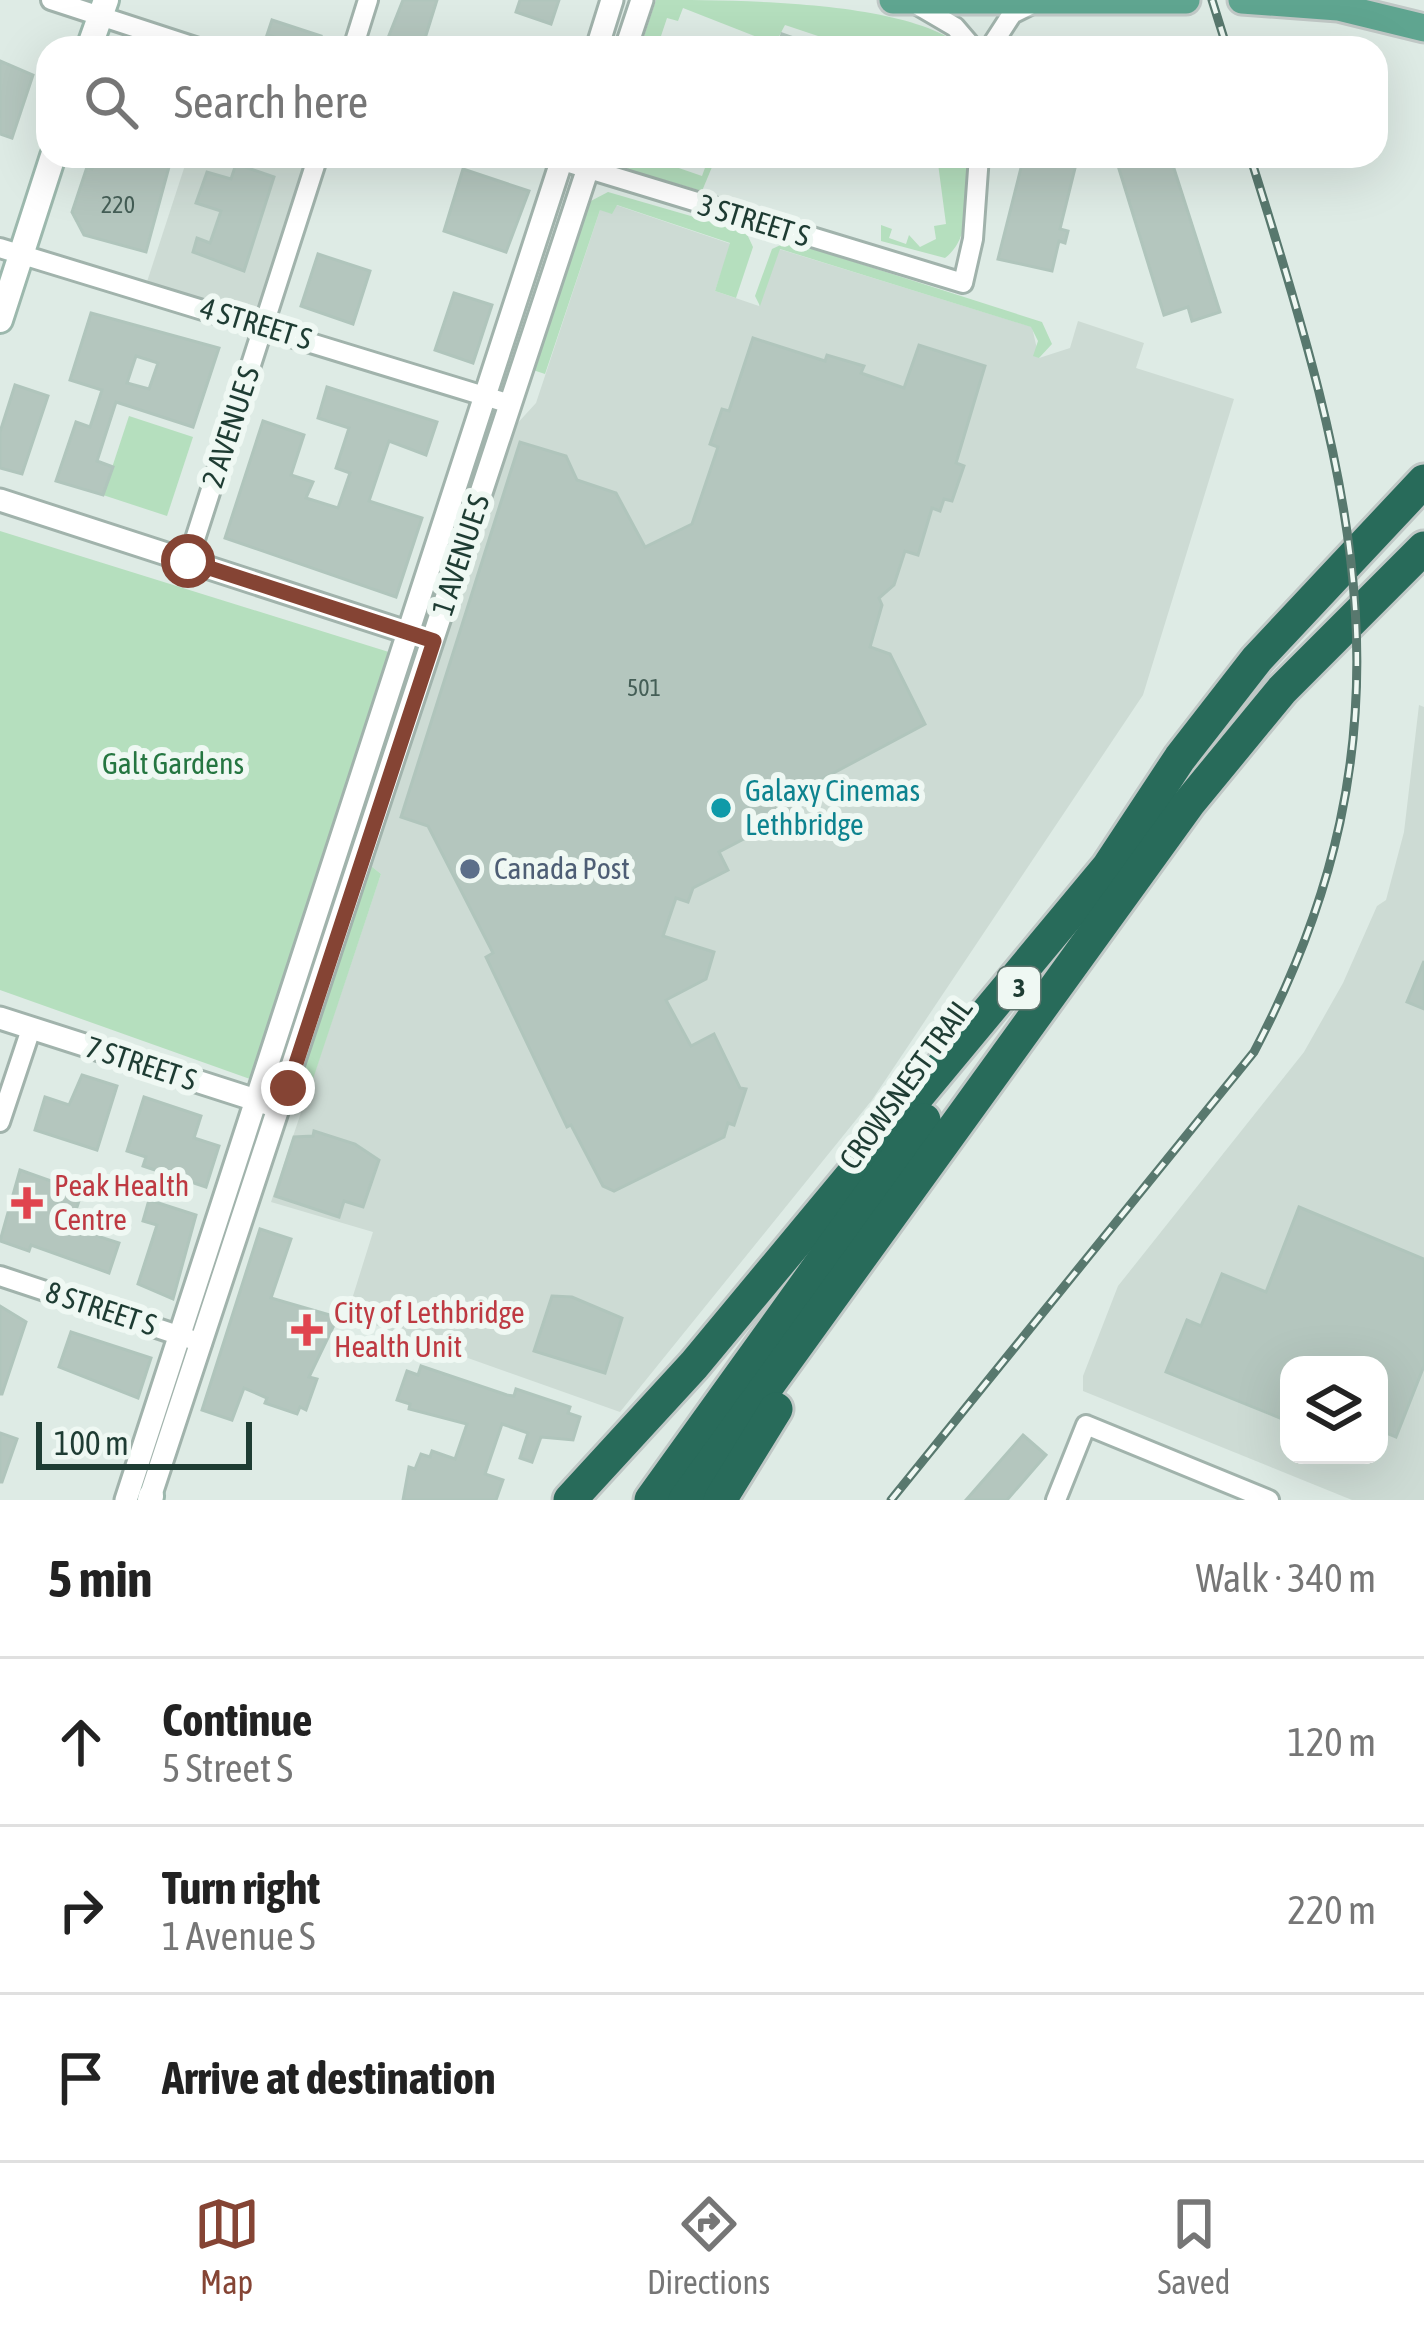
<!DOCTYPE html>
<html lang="en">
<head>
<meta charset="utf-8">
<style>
  :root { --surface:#fff; --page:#f2f2f2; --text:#222; --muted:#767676; --line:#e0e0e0; --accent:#854434 }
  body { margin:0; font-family:"Asap Condensed",sans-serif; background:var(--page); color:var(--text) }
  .controls { position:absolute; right:36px; bottom:36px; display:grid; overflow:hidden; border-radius:24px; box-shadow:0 12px 48px #0002 }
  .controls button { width:108px; height:108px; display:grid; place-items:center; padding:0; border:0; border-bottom:3px solid var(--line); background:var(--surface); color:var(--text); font:60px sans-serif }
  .scale { position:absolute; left:36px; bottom:30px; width:216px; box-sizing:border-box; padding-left:12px; border:6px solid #1e3c33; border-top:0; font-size:33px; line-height:42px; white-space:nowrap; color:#1e3c33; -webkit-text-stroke:9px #eff8f3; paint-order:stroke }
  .stop { position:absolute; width:36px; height:36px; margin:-27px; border:9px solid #854434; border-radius:50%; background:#fff }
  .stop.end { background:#854434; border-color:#fff; box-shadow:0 3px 12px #0008 }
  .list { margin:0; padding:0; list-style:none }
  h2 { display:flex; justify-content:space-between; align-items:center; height:156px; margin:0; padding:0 48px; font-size:51px }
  h2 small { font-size:39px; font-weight:400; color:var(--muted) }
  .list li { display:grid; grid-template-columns:78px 1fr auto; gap:36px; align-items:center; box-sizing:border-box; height:168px; padding:0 48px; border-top:3px solid var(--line) }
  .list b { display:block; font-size:45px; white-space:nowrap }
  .list p { margin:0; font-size:39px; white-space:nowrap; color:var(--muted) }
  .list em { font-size:39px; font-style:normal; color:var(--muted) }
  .icon { flex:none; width:66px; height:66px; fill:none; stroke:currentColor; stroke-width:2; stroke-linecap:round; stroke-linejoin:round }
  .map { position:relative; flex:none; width:1424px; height:1500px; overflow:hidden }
  .search { position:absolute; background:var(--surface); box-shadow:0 12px 48px #0002; left:36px; right:36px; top:36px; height:132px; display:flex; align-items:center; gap:30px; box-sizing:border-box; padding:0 42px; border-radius:36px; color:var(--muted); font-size:45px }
  .sheet { height:660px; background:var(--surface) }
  nav { display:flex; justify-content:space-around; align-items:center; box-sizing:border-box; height:168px; border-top:3px solid var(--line); background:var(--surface); font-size:33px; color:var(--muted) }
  nav a { display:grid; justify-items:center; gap:6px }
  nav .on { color:var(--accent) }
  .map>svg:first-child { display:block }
  .built { fill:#cddbd4; fill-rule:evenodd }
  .green { fill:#b5dfbe }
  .building { fill:#b4c6be; stroke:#b0c5bc; stroke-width:3; fill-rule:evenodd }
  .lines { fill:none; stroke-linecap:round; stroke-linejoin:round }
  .minor-casing { stroke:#a1b3ac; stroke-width:24 }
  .tertiary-casing { stroke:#a1b3ac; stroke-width:27 }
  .secondary-casing { stroke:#9cb8ad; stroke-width:30 }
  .primary-casing { stroke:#c0c8c6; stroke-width:33 }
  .motorway-casing { stroke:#c0c8c6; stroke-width:39 }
  .minor { stroke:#fff; stroke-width:18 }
  .tertiary { stroke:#fff; stroke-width:21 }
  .secondary { stroke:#fff; stroke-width:24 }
  .primary { stroke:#5fa590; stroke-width:27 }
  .motorway { stroke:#286b5a; stroke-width:33 }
  .rail-casing { stroke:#58786e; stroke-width:9 }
  .rail { stroke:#eff8f3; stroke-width:4.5; stroke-dasharray:14; stroke-linecap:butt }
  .route { stroke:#854434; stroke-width:15 }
  .culture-dot { fill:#0f9aa8; stroke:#eff8f3; stroke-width:4.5 }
  .service-dot { fill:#5c6f8a; stroke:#eff8f3; stroke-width:4.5 }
  .health-dot { fill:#e0444e; stroke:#eff8f3; stroke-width:4.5 }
  .labels { text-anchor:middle; stroke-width:12; stroke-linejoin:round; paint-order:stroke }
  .number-label { font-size:24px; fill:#445e56 }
  .shield { fill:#eff8f3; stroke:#5d746d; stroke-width:3 }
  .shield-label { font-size:27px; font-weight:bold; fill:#1e3c33 }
  .street-label { font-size:30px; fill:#1e3c33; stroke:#eff8f3 }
  .park-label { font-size:30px; fill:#257641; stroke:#eff8f3 }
  .culture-label { font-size:30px; fill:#0d838f; stroke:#eff8f3; text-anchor:start }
  .service-label { font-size:30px; fill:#4e5e75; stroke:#eff8f3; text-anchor:start }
  .health-label { font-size:30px; fill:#be3a42; stroke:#eff8f3; text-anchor:start }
</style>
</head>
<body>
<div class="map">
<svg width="1424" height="1500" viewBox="0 0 1424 1500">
  <rect width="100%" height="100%" fill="#deebe5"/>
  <g class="built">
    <path d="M188,156H318L264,325L144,291Z"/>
    <path d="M616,205L731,244L715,291L759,306L779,249L1032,327L1039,358L1070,348L1078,321L1144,343L1136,368L1234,399L1143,695L872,1100L620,1412L347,1315L373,1232L271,1202L381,874L371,866L514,427L536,403L600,210Z"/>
    <path d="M1419,705L1424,707V1500H1352L1083,1391V1376L1118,1286L1304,1052L1343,983L1377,906L1386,900L1404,832ZM1289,1365H1379V1455H1289Z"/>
  </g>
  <g class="green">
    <path d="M656,0C736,0 909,0 964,48H854L785,25L775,44L683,8L678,21L667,18L657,48H640Z"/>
    <path d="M612,156H644L702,176L706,165L712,167L702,191L629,170Z"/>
    <path d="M937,156H967C967,188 973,238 945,258L881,241V225L892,229L889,238L906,244L909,235L920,247L936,239L934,226L946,224Z"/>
    <path d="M608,192L746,232L753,247L736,298L715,291L730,243L617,205L612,214L600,210L545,374L533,370L587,203Z"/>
    <path d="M789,241L1042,322L1052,344L1039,358L1033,356L1038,341L1031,327L780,249L760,306L755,296L772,249Z"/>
    <path d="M129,416L193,437L167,516L103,495Z"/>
    <path d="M0,531L392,653L250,1079L0,990Z"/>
    <path d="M371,866L381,874L310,1088L299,1082Z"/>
  </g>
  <g class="building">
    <path d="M403,0H437L422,48H384Z"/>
    <path d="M520,0H559L551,24L516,12Z"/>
    <path d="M272,20L321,36L317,48L267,35Z"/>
    <path d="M782,34L817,46V48H778Z"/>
    <path d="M0,61L33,75L12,138L0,134Z"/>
    <path d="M97,156H172L146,252L84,235L72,212L87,167L92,169Z"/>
    <path d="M1024,156H1078L1060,229L1068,231L1065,243L1059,241L1052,271L998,259Z"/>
    <path d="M1115,156H1170L1220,312L1192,321L1188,307L1164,315Z"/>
    <path d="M236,164L274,177L244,271L193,252L197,238L210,243L221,211L196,203L207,172L231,179Z"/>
    <path d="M463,169L529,191L506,252L444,231Z"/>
    <path d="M318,254L370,271L353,324L301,306Z"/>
    <path d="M454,293L492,305L473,363L435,350Z"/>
    <path d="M91,313L219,348L193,427L116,402L97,461L113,467L103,495L56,481L76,422L90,427L102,390L70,380ZM136,356L158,363L149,389L127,383Z"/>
    <path d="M753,338L825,361L827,355L864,366L861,373L904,388L919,345L985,366L956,463L964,466L952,501L944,499L940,511L932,508L918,555L905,551L894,585L879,598L882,605L870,647L890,654L925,724L798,792L787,830L782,819L719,852L728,870L693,888L688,902L676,898L663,936L714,952L706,979L666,1000L691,1046L714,1034L740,1088L746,1089L734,1125L728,1123L724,1137L614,1191L603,1186L571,1125L567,1127L486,957L493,953L428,826L401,817L520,442L566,456L577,480L616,493L645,547L692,524L718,447L710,444L722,409L729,411Z"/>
    <path d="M15,385L48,396L22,474L0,468V432Z"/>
    <path d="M327,387L437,422L426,455L389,441L369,501L422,518L396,597L225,538L263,421L304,435L291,475L313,482L306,498L338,508L350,473L336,468L349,428L318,418Z"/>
    <path d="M1424,961V1009L1407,1002Z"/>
    <path d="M82,1075L117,1086L97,1150L35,1130L45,1097L69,1105Z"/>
    <path d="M144,1097L201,1116L194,1138L219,1146L206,1187L143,1166L146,1157L127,1151Z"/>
    <path d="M314,1131L355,1144L379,1160L363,1207L344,1201L339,1217L275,1196L294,1137L313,1136Z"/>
    <path d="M20,1170L82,1192L73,1219L102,1229L100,1237L119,1243L109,1273L31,1245L29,1251L0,1241Z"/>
    <path d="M149,1200L196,1215L173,1299L138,1284L157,1225L143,1221Z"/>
    <path d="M1299,1207L1424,1259V1366L1396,1437L1379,1430V1365H1289L1285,1420L1166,1372L1187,1320L1201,1326L1222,1274L1266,1292Z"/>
    <path d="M260,1229L291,1239L271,1298L330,1315L335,1323L309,1377L317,1379L306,1410L300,1407L297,1414L265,1403L267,1398L244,1388L232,1420L202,1410Z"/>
    <path d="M552,1296L572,1297L622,1318L605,1373L534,1351Z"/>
    <path d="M0,1306L26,1322L2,1394H0Z"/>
    <path d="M71,1332L151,1358L138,1398L59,1367Z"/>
    <path d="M421,1366L507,1395L514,1396L516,1389L570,1407L568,1413L580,1417L573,1440L541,1437L532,1462L520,1458L528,1433L502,1424L485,1474L503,1480L496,1500H403L409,1467L415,1469L421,1454L430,1457L432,1451L455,1459L467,1424L409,1409L410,1404L397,1400L407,1371L418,1375Z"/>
    <path d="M0,1433L17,1439L2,1482H0Z"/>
    <path d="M1023,1435L1046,1455L1007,1500H966Z"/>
  </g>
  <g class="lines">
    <defs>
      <g id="minor">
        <path d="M51,0L198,48"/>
        <path d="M914,3L955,27L973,48"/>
        <path d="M353,48L368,0"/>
        <path d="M990,48L1012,14L1030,5"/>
        <path d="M546,156L963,283L973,239L979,156"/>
        <path d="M0,248L510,404"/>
        <path d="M188,561L318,156"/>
        <path d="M0,1122L31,1029"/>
        <path d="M0,1276L202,1343"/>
        <path d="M1056,1500L1086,1425L1269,1500"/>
      </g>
      <g id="tertiary">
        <path d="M597,48L612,0"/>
        <path d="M626,48L642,0"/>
        <path d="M0,500L422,637"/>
        <path d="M0,1018L268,1104"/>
        <path d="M126,1500L563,156"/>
        <path d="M149,1500L592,156"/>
      </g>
      <g id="secondary">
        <path d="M89,48L106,0"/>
        <path d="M0,320L53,156"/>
        <path d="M150,1500L151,1496"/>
      </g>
      <g id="primary">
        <path d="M893,0H1186"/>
        <path d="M1242,0L1338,7L1424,28"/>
      </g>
      <g id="motorway">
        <path d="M570,1500L694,1365L1108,867L1180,758L1257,659L1424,481"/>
        <path d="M651,1500L924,1120"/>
        <path d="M685,1500L1189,803L1282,690L1424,548"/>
        <path d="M720,1500L776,1409"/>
      </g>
    </defs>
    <use href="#minor" class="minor-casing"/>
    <use href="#tertiary" class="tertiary-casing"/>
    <use href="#secondary" class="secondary-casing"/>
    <use href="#primary" class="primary-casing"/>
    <use href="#motorway" class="motorway-casing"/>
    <use href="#minor" class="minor"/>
    <use href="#tertiary" class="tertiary"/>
    <use href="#secondary" class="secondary"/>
    <use href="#primary" class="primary"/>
    <use href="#motorway" class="motorway"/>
    <defs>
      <g id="rail">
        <path d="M1212,0L1227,48"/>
        <path d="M891,1500L1254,1052C1424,729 1355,490 1250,156"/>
      </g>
    </defs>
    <use href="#rail" class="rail-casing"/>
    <use href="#rail" class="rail"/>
  </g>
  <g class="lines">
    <path class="route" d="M188,561L434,641L288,1088"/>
  </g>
  <circle class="culture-dot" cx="721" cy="808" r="12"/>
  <circle class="service-dot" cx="470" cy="869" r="12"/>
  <g class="health-dot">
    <path d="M21 1185h12v12h12v12h-12v12h-12v-12h-12v-12h12z"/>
    <path d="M301 1312h12v12h12v12h-12v12h-12v-12h-12v-12h12z"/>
  </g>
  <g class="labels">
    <g class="number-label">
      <text x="118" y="213">220</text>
      <text x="644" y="696">501</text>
    </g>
    <rect class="shield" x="998" y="967" width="42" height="42" rx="9"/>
    <g class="shield-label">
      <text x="1019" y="997">3</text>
    </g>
    <g class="street-label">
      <text transform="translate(754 221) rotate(17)" y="10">3 STREET S</text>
      <text transform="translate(256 324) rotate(17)" y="10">4 STREET S</text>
      <text transform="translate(231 427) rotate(-72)" y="10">2 AVENUE S</text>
      <text transform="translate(461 555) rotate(-72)" y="10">1 AVENUE S</text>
      <text transform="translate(141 1064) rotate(18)" y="10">7 STREET S</text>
      <text transform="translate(906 1084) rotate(-54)" y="10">CROWSNEST TRAIL</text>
      <text transform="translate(101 1309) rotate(18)" y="10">8 STREET S</text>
    </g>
    <g class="park-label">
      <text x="173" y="774">Galt Gardens</text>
    </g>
    <g class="culture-label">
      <text x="745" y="801">Galaxy Cinemas<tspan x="745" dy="34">Lethbridge</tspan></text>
    </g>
    <g class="service-label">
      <text x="494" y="879">Canada Post</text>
    </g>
    <g class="health-label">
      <text x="54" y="1196">Peak Health<tspan x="54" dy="34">Centre</tspan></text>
      <text x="334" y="1323">City of Lethbridge<tspan x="334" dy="34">Health Unit</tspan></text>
    </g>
  </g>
</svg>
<div class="controls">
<button><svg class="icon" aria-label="layers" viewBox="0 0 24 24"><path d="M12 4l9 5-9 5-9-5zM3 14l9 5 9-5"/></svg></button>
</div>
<div class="scale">100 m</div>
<div class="stop" style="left:188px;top:561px"></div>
<div class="stop end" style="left:288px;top:1088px"></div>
<div class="search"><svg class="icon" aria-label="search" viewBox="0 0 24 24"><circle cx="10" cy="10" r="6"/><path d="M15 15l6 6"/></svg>Search here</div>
</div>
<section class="sheet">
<h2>5 min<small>Walk · 340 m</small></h2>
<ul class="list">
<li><svg class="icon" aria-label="ahead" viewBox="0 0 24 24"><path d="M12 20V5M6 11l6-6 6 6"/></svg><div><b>Continue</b><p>5 Street S</p></div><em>120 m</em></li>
<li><svg class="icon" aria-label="right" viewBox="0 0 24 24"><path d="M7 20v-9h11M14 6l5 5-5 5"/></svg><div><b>Turn right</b><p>1 Avenue S</p></div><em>220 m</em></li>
<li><svg class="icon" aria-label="arrive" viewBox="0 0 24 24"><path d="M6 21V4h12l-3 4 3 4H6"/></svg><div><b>Arrive at destination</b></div></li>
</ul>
</section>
<nav>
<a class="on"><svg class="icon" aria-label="map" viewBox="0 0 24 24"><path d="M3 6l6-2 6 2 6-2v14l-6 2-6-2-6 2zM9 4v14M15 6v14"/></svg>Map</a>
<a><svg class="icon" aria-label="directions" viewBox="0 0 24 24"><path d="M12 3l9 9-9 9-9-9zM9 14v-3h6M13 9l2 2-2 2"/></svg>Directions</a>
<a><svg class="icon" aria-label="saved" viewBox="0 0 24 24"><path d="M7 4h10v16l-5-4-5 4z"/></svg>Saved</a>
</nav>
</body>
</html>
